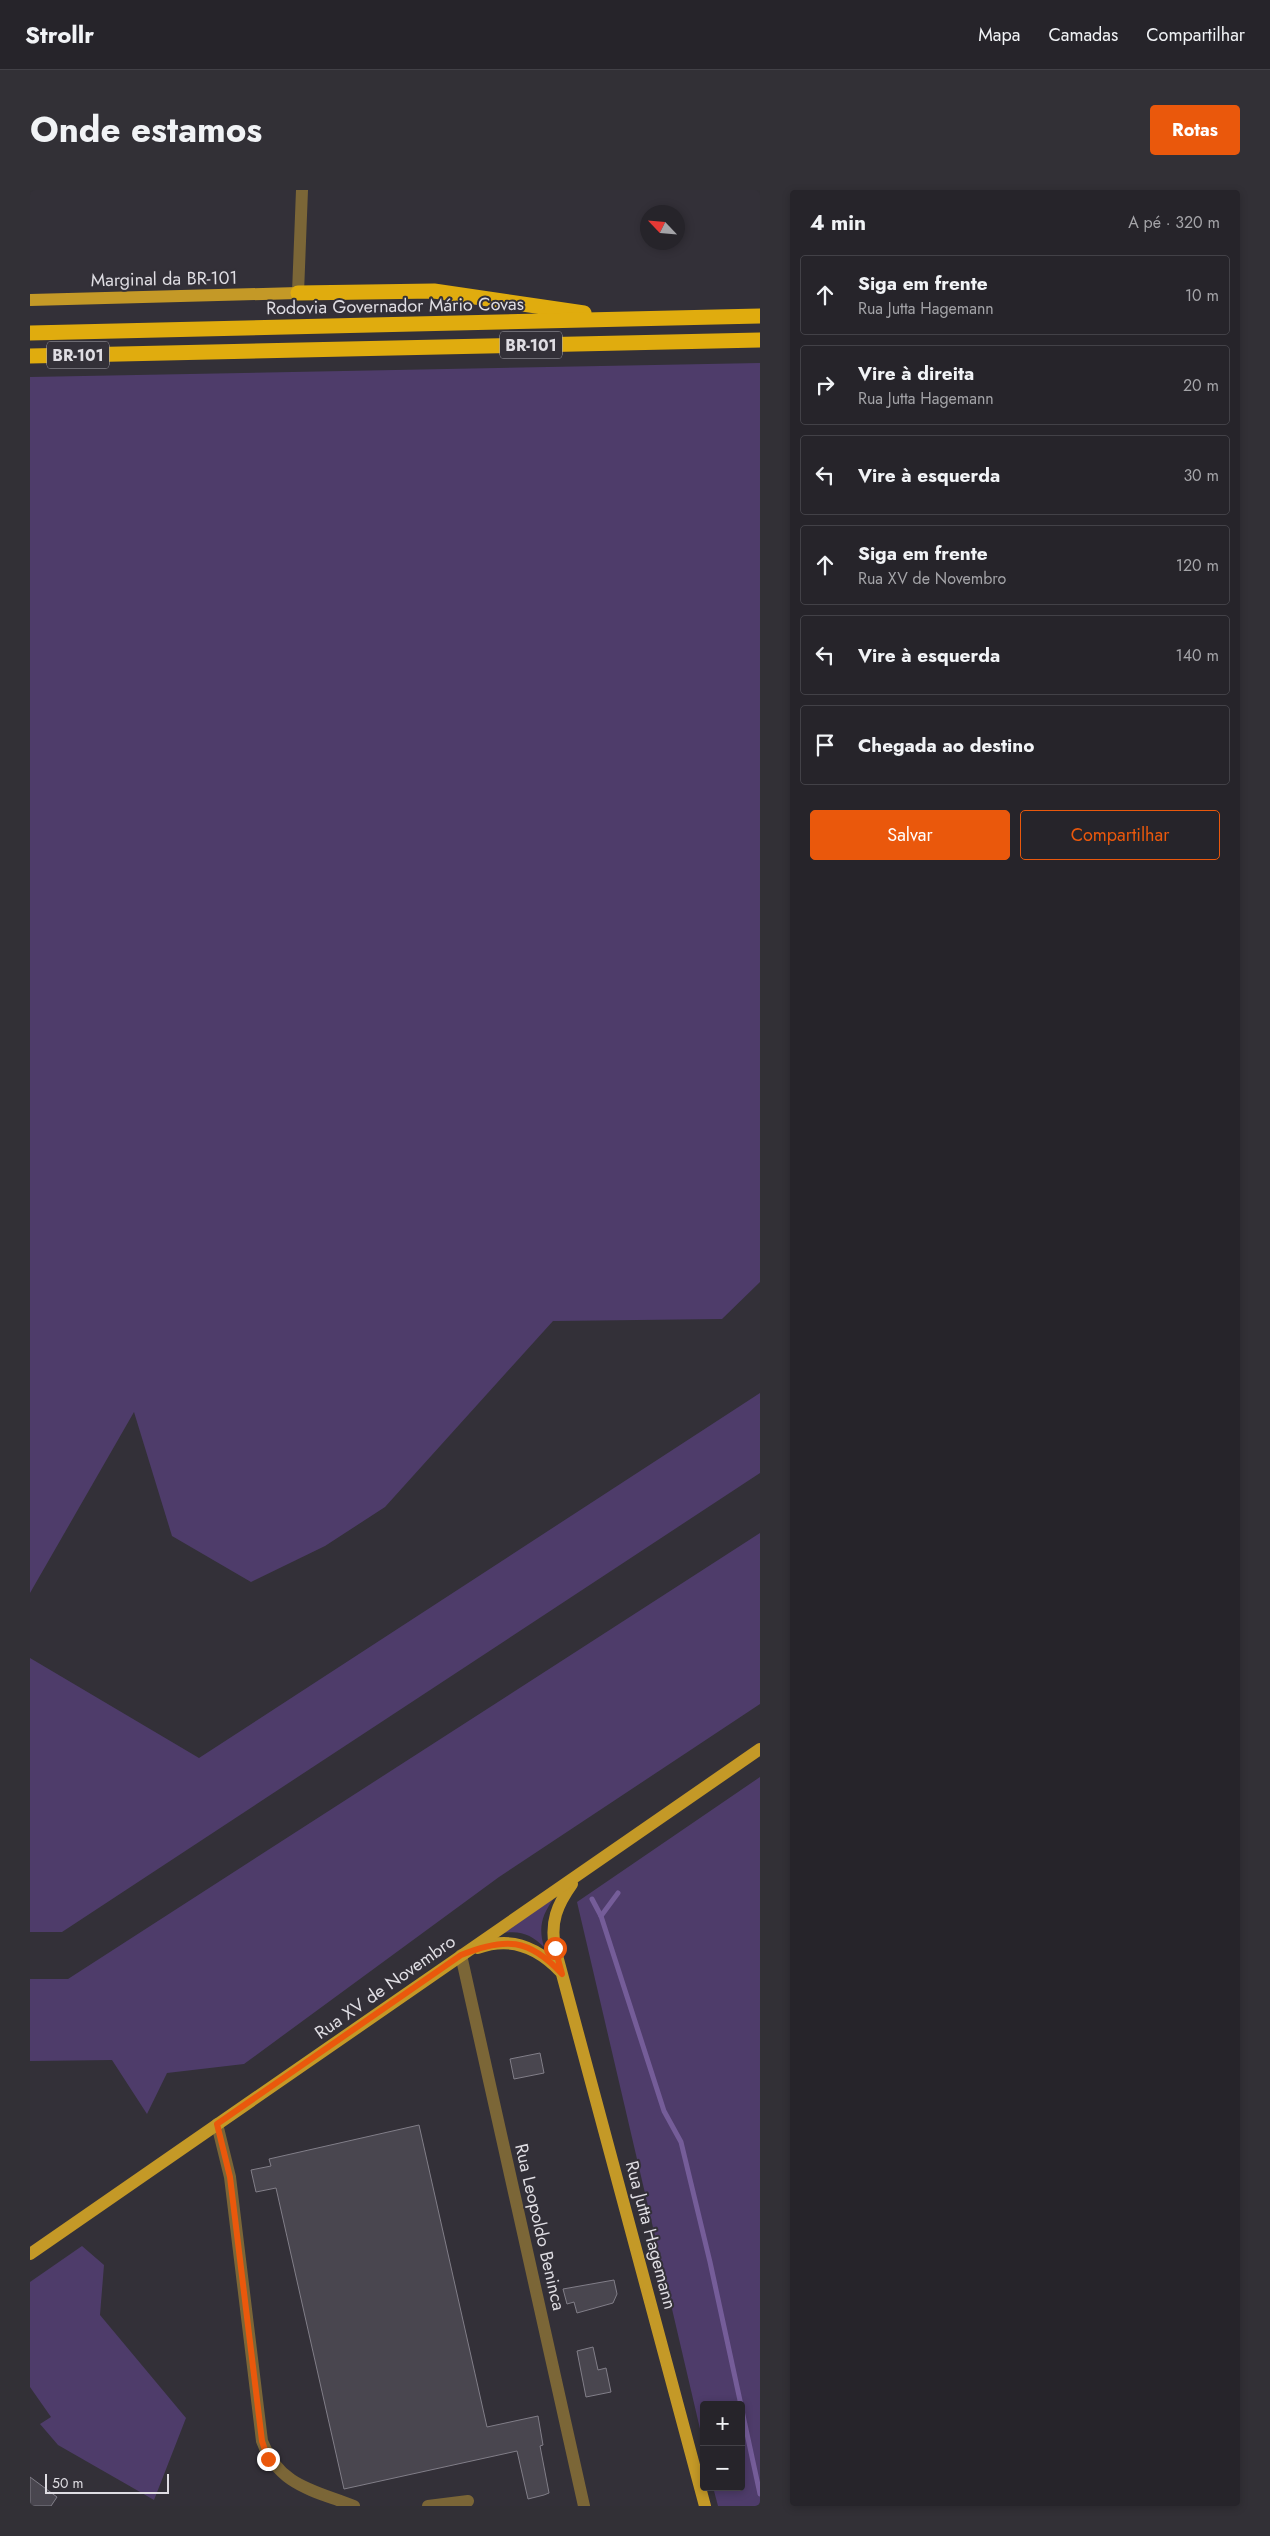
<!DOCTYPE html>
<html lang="pt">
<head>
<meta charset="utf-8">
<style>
  :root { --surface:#26242a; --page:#323036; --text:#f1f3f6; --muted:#a4a4a8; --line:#424147; --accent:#ea580c }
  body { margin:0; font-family:Jost,sans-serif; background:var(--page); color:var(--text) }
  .controls { position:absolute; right:15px; bottom:15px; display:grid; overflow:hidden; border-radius:5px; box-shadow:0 2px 8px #0003 }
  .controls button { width:45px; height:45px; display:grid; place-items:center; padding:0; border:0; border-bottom:1px solid var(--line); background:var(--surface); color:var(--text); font:25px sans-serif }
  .compass { position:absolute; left:610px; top:15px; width:45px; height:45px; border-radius:50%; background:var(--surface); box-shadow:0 2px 8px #0003; rotate:296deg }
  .scale { position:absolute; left:15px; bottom:12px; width:124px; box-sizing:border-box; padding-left:5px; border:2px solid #dfdde3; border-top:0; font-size:14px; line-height:18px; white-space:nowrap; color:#dfdde3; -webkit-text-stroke:4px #333038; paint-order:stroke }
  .stop { position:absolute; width:15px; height:15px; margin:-11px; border:4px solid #ea580c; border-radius:50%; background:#fff }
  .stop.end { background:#ea580c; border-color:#fff; box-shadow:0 1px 5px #0008 }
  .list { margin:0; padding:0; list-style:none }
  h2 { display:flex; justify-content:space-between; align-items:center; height:65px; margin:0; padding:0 20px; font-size:21px }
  h2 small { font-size:16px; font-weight:400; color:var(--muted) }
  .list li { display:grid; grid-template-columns:32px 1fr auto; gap:15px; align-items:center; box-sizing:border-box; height:80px; margin:0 10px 10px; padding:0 10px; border:1px solid var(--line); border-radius:5px }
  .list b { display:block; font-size:19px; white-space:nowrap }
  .list p { margin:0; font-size:16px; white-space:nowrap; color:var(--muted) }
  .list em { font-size:16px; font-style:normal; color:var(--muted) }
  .actions { display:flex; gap:10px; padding:15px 20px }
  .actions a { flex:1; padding:11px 0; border:1px solid var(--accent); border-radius:5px; text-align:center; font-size:18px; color:var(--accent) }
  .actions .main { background:var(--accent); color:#fff }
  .icon { flex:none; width:28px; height:28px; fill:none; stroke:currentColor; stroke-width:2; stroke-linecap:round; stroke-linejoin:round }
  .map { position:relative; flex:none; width:730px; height:2316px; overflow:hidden; border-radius:5px }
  header { display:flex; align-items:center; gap:30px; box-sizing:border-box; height:70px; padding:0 25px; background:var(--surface); border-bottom:1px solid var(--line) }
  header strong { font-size:24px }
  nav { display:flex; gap:28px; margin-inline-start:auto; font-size:18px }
  .intro { display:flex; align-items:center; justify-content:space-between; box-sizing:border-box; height:120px; padding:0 30px }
  h1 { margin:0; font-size:35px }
  .button { padding:12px 22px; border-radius:5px; background:var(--accent); color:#fff; font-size:18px; font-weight:700 }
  main { display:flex; gap:30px; padding:0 30px }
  aside { flex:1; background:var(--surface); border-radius:5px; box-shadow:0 2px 8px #0003 }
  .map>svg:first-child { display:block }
  .green { fill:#4e3c6a }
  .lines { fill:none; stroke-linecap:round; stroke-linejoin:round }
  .stream { stroke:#755d99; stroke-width:5 }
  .building { fill:#49464f; stroke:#817e88 }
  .minor { stroke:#7b6637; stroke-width:12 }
  .major { stroke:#c49927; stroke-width:12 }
  .highway { stroke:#e0ac0e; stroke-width:15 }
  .route { stroke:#ea580c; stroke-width:6 }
  .labels { text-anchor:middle; stroke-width:4; stroke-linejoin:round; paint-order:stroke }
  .shield { fill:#333038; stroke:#aba9b0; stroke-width:1 }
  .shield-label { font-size:16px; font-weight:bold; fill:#dfdde3 }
  .street-label { font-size:18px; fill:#dfdde3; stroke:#333038 }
</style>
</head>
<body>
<header>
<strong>Strollr</strong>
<nav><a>Mapa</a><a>Camadas</a><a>Compartilhar</a></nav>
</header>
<div class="intro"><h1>Onde estamos</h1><a class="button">Rotas</a></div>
<main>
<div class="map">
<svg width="730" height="2316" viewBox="0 0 730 2316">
  <rect width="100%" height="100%" fill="#333038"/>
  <g class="green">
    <path d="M730,173V1092L692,1129L523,1131L355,1317L295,1356L221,1392L142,1346L104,1222L0,1403V187Z"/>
    <path d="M730,1203V1283L32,1742H0V1468L169,1568Z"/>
    <path d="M730,1343V1514L469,1687L214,1874L137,1883L117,1924L82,1870L0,1871V1789H38Z"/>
    <path d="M730,1587V2316H688L683,2297H711V2215H674V2256L547,1712Z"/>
    <path d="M524,1708C512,1725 508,1737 514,1757C502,1745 491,1740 473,1743Z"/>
    <path d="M52,2056L74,2075L70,2125L156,2228L124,2310L28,2255L10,2234L21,2227L0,2197V2092Z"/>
  </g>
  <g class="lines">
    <g class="stream">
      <path d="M562,1709L571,1726L634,1921L651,1952L680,2072L711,2215"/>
      <path d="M571,1726L588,1703"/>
      <path d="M711,2216L730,2304"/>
    </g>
  </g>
  <g class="building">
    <path d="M510,1863L514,1883L484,1889L480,1869Z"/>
    <path d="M389,1935L457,2237L508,2226L513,2255L510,2256L519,2303L514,2305L498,2309L487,2261L314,2299L246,1998L226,2002L221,1980L241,1976L239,1969Z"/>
    <path d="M584,2090L587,2104L583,2113L547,2123L544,2112L537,2114L533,2099Z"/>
    <path d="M563,2157L568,2180L576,2178L581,2202L556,2207L547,2161Z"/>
    <path d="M0,2287L27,2307L21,2316H0Z"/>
  </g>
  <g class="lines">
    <g class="minor">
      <path d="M268,103L272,0"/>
      <path d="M431,1765L554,2316"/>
      <path d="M187,1934L200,1987L232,2251C249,2296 283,2300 324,2316"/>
      <path d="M398,2316L438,2311"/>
    </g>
    <g class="major">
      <path d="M0,110L268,103"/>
      <path d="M542,1694C527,1715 520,1732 525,1758L675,2316"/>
      <path d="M448,1758C480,1746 507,1757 530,1781"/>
      <path d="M0,2064L730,1559"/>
    </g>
    <g class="highway">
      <path d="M268,103L404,101L554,123"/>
      <path d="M0,143L730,126"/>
      <path d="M0,166L730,150"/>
    </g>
  </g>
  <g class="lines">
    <path class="route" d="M238,2269L232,2251L200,1987L187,1934L431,1765C475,1747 499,1748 532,1784L525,1758"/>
  </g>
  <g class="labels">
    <g class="shield">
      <rect x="470" y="141.5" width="62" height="27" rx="4"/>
      <rect x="17" y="151.5" width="62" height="27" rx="4"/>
    </g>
    <g class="shield-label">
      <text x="501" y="161">BR-101</text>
      <text x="48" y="171">BR-101</text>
    </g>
    <g class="street-label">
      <text transform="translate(134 89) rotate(-1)" y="6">Marginal da BR-101</text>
      <text transform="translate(365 116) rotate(-1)" y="6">Rodovia Governador Mário Covas</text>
      <text transform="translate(355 1797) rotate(-35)" y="6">Rua XV de Novembro</text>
      <text transform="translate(510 2037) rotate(77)" y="6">Rua Leopoldo Beninca</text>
      <text transform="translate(621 2045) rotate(75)" y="6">Rua Jutta Hagemann</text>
    </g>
  </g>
</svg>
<div class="controls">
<button>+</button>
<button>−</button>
</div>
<svg class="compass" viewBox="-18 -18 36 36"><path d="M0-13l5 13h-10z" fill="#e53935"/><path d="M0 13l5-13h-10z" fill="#a4a4a8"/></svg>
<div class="scale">50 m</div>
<div class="stop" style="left:525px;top:1758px"></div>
<div class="stop end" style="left:238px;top:2269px"></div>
</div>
<aside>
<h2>4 min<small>A pé · 320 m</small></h2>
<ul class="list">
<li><svg class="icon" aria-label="ahead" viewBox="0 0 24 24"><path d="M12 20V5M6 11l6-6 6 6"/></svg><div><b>Siga em frente</b><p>Rua Jutta Hagemann</p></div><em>10 m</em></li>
<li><svg class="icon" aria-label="right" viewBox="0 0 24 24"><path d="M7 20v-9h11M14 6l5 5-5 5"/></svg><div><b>Vire à direita</b><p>Rua Jutta Hagemann</p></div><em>20 m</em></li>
<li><svg class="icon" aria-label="left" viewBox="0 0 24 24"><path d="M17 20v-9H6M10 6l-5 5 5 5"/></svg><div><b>Vire à esquerda</b></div><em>30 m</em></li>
<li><svg class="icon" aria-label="ahead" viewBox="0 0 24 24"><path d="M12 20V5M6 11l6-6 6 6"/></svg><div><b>Siga em frente</b><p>Rua XV de Novembro</p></div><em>120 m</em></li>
<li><svg class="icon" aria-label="left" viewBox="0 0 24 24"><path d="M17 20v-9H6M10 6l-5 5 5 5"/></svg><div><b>Vire à esquerda</b></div><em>140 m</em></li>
<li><svg class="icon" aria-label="arrive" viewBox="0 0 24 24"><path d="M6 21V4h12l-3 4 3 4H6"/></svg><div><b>Chegada ao destino</b></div></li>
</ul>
<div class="actions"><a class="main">Salvar</a><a>Compartilhar</a></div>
</aside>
</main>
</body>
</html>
